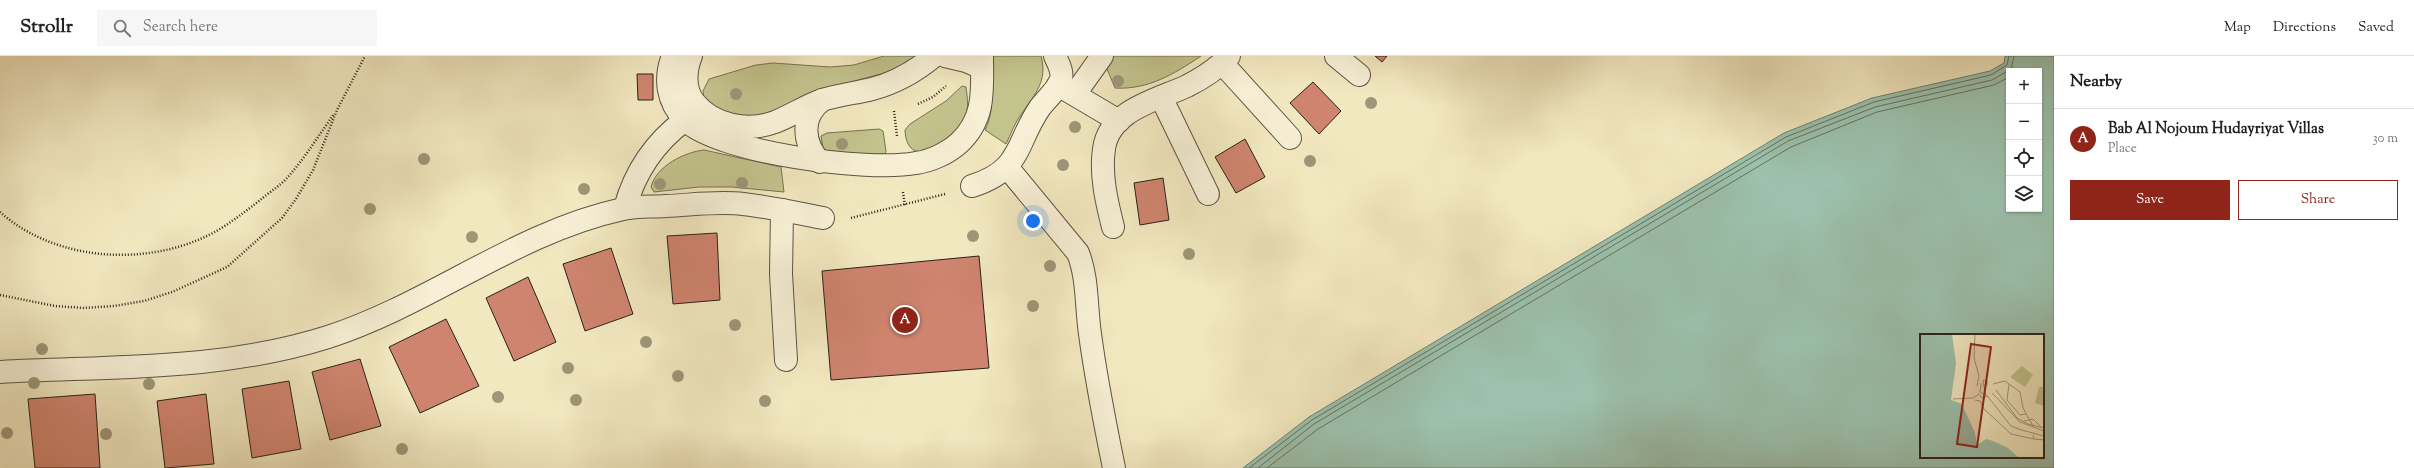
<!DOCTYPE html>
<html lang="en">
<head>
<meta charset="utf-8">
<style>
  :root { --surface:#fff; --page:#f6f6f6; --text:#222; --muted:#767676; --line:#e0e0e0; --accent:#8f2418 }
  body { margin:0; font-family:"Sorts Mill Goudy",serif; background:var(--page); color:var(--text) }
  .controls { position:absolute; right:12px; top:12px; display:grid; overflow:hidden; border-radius:0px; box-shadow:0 1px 3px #0004 }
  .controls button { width:36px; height:36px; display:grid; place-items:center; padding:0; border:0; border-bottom:1px solid var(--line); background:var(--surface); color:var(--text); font:20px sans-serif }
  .you { position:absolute; left:1033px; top:165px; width:14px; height:14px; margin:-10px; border:3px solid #fff; border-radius:50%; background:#1a73e8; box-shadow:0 0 0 6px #1a73e833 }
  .badge { display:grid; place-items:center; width:26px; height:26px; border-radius:50%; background:var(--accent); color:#fff; font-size:13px; font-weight:700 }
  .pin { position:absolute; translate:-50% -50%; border:2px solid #fff; box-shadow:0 1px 4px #0006 }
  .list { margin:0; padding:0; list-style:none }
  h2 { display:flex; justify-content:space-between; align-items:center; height:52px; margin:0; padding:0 16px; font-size:17px }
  h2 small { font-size:13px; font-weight:400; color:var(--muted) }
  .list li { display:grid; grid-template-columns:26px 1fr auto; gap:12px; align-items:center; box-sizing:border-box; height:60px; padding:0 16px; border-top:1px solid var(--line) }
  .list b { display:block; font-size:15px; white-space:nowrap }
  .list p { margin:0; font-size:13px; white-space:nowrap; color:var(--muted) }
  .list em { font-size:13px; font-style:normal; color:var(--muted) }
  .actions { display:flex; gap:8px; padding:12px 16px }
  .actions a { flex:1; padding:9px 0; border:1px solid var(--accent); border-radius:0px; text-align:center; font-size:14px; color:var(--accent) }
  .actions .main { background:var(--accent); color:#fff }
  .icon { flex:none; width:22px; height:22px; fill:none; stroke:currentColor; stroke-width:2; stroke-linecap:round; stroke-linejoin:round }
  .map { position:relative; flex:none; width:2054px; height:412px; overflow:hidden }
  header { display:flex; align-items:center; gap:24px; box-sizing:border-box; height:56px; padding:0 20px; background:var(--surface); border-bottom:1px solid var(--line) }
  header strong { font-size:19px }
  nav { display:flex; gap:22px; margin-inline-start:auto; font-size:14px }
  .search { width:280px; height:36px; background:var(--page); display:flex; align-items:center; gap:10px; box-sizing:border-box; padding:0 14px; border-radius:0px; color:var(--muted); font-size:15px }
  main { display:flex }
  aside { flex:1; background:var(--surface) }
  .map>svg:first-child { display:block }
  .green { fill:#c3c38d; stroke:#767253 }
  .water { fill:#9cc1ad; stroke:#6e8172; fill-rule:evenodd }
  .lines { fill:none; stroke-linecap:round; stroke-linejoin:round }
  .shore { stroke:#637263; stroke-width:1 }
  .building { fill:#cf846f; stroke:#2a2219 }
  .minor-casing { stroke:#5c5443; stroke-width:24 }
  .path { stroke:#2a2219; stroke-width:2.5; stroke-dasharray:1 2; stroke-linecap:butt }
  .minor { stroke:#f7f0d6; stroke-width:22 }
  .tree { fill:#9d9677 }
  .inset-road { fill:none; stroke:#a2997d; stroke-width:1 }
  .view { fill:#8f2418; fill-opacity:0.15; stroke:#8f2418; stroke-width:2 }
  .inset-edge { fill:none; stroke:#2a2219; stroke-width:2 }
</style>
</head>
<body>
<header>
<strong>Strollr</strong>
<div class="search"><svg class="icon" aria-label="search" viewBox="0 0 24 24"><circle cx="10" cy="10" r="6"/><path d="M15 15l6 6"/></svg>Search here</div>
<nav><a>Map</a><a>Directions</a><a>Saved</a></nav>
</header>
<main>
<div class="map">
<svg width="2054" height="412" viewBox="0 0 2054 412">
  <rect width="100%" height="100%" fill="#f2e8c0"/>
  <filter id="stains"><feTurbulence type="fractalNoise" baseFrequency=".005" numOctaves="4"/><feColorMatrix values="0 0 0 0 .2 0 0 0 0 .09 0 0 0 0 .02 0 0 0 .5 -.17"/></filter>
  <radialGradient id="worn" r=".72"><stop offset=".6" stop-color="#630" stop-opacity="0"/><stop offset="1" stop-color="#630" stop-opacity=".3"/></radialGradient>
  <g class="green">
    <path d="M884,0H921L896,14L813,36L765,60H725L704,43L703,35L709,23L756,9L773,7L830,11L854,9Z"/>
    <path d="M991,0H1041C1048,25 1035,38 1022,57C1015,66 1011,78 1006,88L985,74C997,50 989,26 991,0Z"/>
    <path d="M1109,0H1201C1174,18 1148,34 1115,32L1107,13Z"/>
    <path d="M962,30L966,31C967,40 969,49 966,58C958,82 907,120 905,74L910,68L946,45Z"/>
    <path d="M879,73L883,75L886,95L885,98L837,99L823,93L821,80L827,77Z"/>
    <path d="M704,94L781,111L784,136L732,131H699L654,136L651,131C656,110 685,96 704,94Z"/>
  </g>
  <path class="water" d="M2005,0H2054V412H1243L1309,361L1784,77L1872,42L1990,15L2004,7ZM2009,15H2039V153H2009ZM1921,279H2043V401H1921Z"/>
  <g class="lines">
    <g class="shore">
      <path d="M1249,412L1312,364L1786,81L1874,46L1991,19L2007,9L2009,0"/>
      <path d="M1258,412L1314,368L1788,85L1875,51L1992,24L2011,13L2014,0"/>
      <path d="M1267,412L1318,373L1791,91L1877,56L1994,29L2009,21"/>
    </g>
  </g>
  <g class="building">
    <path d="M1375,0H1387L1382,6Z"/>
    <path d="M637,18H653V44H638Z"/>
    <path d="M1313,26L1341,55L1319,78L1290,47Z"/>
    <path d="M1245,83L1265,121L1236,137L1215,101Z"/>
    <path d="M1163,122L1169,164L1140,169L1134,127Z"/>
    <path d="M717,177L720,244L673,248L667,180Z"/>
    <path d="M611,192L633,258L585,275L563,208Z"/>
    <path d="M979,200L989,312L831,324L822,215Z"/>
    <path d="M528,221L556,286L514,305L486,242Z"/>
    <path d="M446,263L479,330L420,357L389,291Z"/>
    <path d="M360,303L381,370L330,384L312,316Z"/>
    <path d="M289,325L301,393L252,402L242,333Z"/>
    <path d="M95,338L100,412H35L28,343Z"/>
    <path d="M206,338L214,408L165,412L157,345Z"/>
  </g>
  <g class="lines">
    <defs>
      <g id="minor">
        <path d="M673,0C664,22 667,46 685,64C720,97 868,116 916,107C931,105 948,97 959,87C986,62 982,33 982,0"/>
        <path d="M691,0C685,15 684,33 694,46C713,70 748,76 775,66C791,60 805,50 822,44C838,39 856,37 872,33C895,27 916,15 934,0"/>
        <path d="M945,0L966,5L982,12"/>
        <path d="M1336,0L1359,19"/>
        <path d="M1222,7L1290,82"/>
        <path d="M1058,29L1119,65"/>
        <path d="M1075,38L1102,0"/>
        <path d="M1161,41L1208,138"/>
        <path d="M820,106C803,87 800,61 822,44"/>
        <path d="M1007,111L1078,197C1088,222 1086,251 1090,278C1096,323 1105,368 1114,412"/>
        <path d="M972,130C1022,114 1015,89 1039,53C1045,44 1058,34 1061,23C1063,15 1058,7 1055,0"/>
        <path d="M625,152C635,115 654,87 685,64"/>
        <path d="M782,154L781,218L786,304"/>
        <path d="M1113,171C1107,147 1100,119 1104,93C1109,54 1157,44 1187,30C1201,23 1218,12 1229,0"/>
        <path d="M0,316C110,310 221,315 328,281C430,248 517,176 623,153C636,150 652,151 666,150C691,149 718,145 743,148C770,151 797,157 823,162"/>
      </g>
    </defs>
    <use href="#minor" class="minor-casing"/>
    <g class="path">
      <path d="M918,48L933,41L946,30"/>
      <path d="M894,55L897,80"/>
      <path d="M903,136L905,150"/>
      <path d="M0,156C55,205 144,211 209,179C227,170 243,157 259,145C268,137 280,130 287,122C305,102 319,79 334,58"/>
      <path d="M851,162L945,138"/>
      <path d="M0,239L55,250L84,252L114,250L144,245L172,236L227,211L282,162L296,143L313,114L337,54L365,0"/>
    </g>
    <use href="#minor" class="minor"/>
  </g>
  <g class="tree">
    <circle cx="1118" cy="25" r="6"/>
    <circle cx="736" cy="38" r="6"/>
    <circle cx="1371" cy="47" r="6"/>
    <circle cx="1075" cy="71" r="6"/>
    <circle cx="842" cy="88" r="6"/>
    <circle cx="424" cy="103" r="6"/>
    <circle cx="1310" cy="105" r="6"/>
    <circle cx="1063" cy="109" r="6"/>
    <circle cx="742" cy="127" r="6"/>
    <circle cx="660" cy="128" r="6"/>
    <circle cx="584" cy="133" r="6"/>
    <circle cx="370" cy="153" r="6"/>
    <circle cx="973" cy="180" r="6"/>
    <circle cx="472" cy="181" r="6"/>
    <circle cx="1189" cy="198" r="6"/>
    <circle cx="1050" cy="210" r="6"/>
    <circle cx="1033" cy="250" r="6"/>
    <circle cx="735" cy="269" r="6"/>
    <circle cx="646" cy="286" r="6"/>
    <circle cx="42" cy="293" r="6"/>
    <circle cx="568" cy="312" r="6"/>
    <circle cx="678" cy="320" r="6"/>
    <circle cx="34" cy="327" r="6"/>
    <circle cx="149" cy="328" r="6"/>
    <circle cx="498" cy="341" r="6"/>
    <circle cx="576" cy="344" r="6"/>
    <circle cx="765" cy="345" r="6"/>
    <circle cx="7" cy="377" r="6"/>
    <circle cx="106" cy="378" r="6"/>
    <circle cx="402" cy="393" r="6"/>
  </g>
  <g transform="translate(1920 278)">
    <rect width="124" height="124" fill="#f2e8c0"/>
    <path d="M102,32L113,41L105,53L90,43ZM119,53H124V72L115,69Z" fill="#c3c38d"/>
    <path d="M0,0H32L36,29L31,66L42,70L55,99L57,111L66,105L73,107L88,114L99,124H0Z" fill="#9cc1ad"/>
    <path class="inset-road" d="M55,0L54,24L59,42L57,52M61,49L60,58L66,61M73,50L85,47L100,58L103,74L113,92M89,50L87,66L100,81L106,80M67,52V47L63,46L65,59L91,92L99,95M76,56L97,84L108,90L124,94M58,59L62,64L68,62M72,59L100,88L124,97M33,65L53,64L58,61M55,66L60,67L64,75L91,100L114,105M104,87L113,85L121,93M98,95L124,102M113,101L114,105L124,106"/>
    <path class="view" d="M51,10L71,13L57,113L37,110Z"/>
    <rect width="124" height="124" class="inset-edge"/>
  </g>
  <rect width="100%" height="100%" filter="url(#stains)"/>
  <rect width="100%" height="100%" fill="url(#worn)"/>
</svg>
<div class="controls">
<button>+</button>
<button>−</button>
<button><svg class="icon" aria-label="locate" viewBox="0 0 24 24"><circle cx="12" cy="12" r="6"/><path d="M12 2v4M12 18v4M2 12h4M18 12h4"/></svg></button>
<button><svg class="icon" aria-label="layers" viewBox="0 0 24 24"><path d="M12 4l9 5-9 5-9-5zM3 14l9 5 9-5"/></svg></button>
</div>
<div class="you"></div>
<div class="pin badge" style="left:905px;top:264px">A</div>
</div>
<aside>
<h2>Nearby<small></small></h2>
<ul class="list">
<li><span class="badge">A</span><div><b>Bab Al Nojoum Hudayriyat Villas</b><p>Place</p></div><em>30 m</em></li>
</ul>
<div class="actions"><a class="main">Save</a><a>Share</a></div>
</aside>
</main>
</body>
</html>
